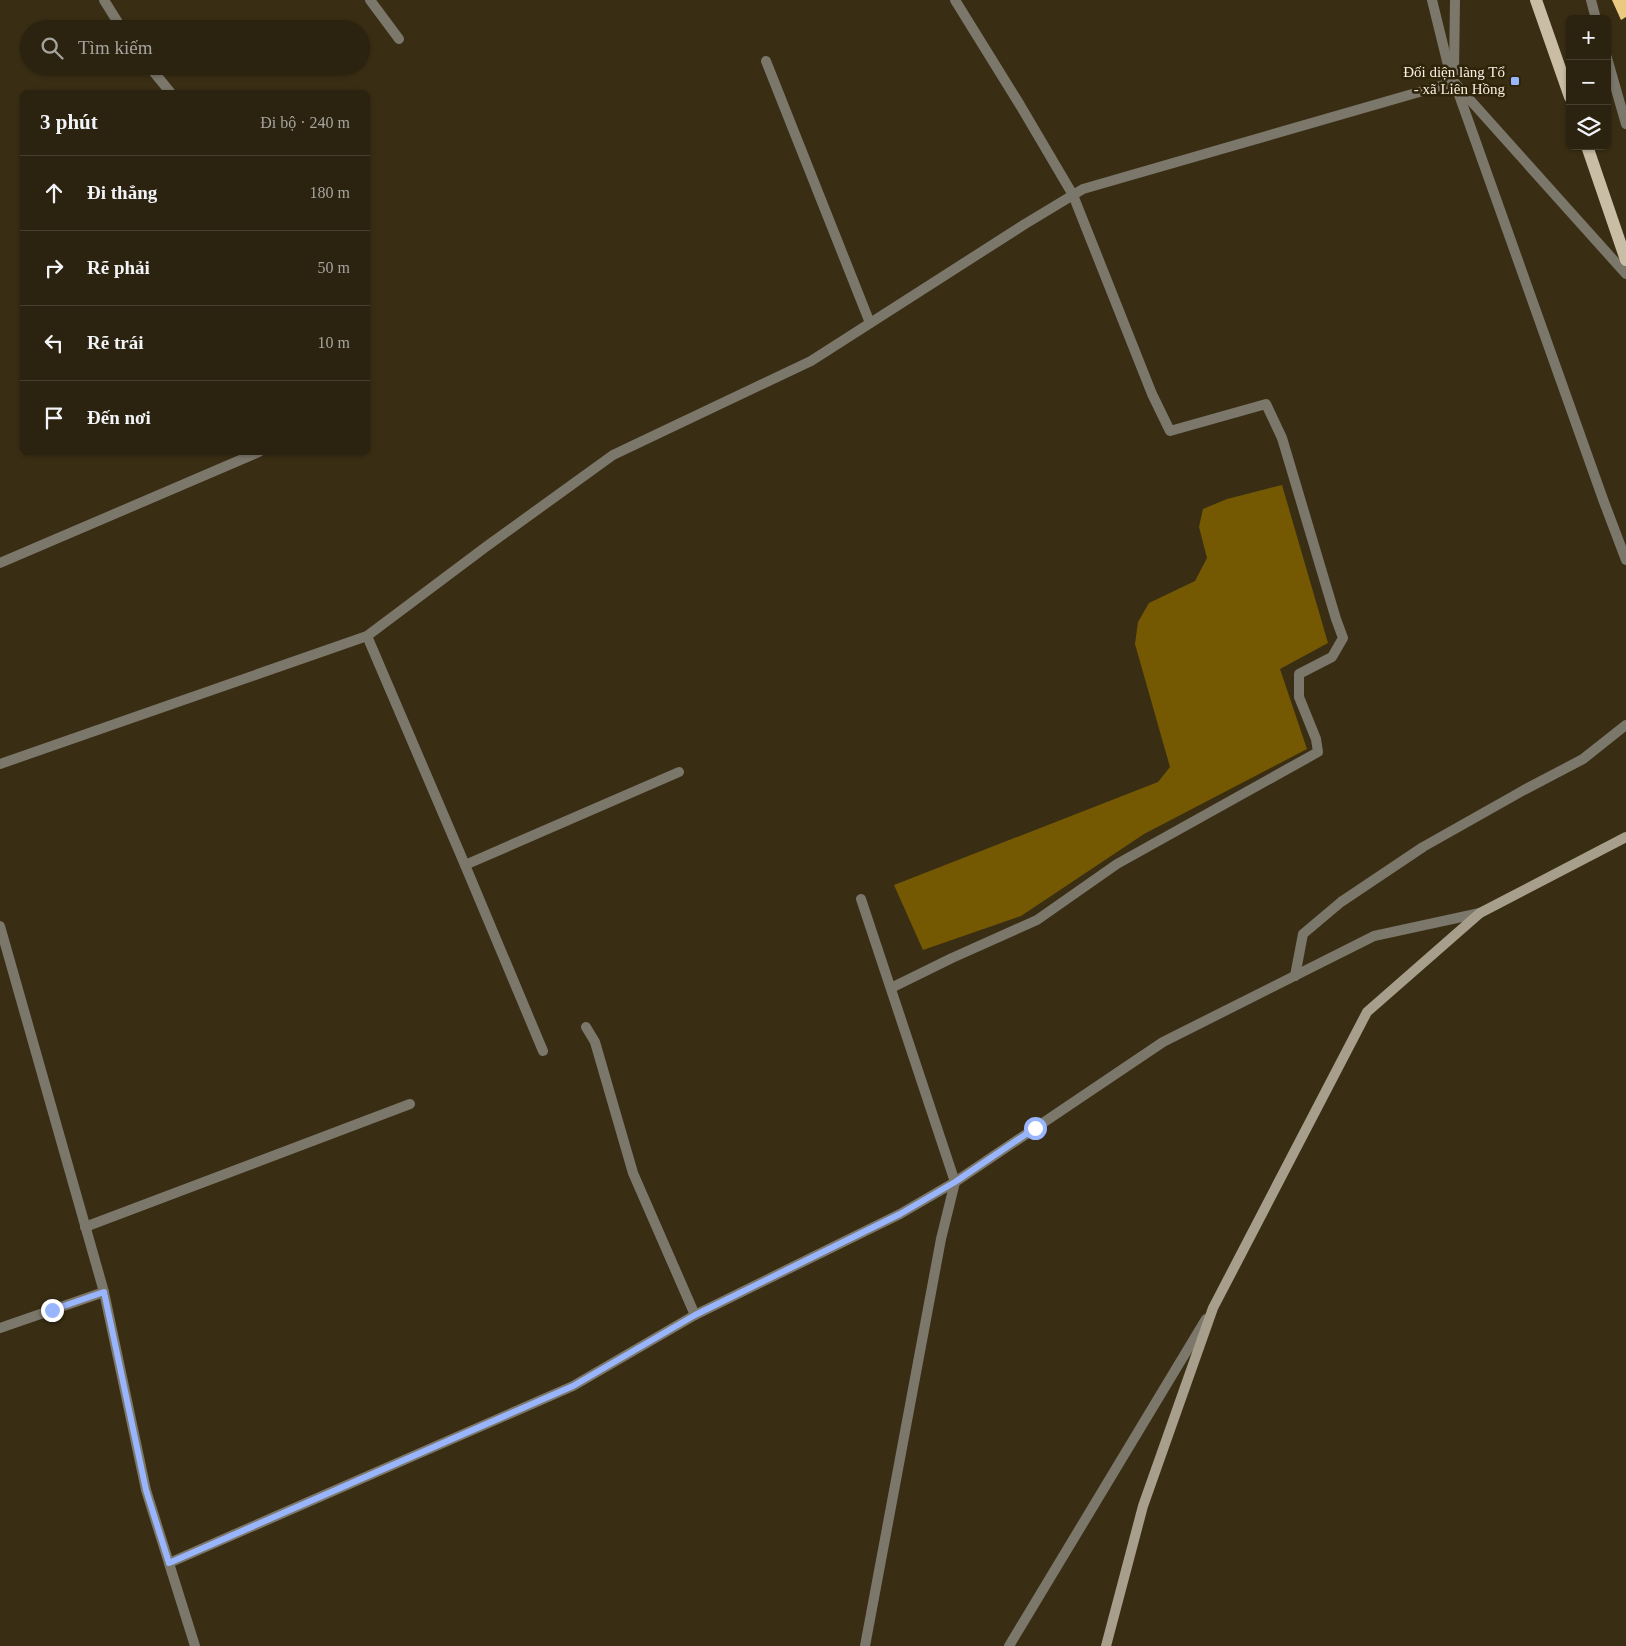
<!DOCTYPE html>
<html lang="vi">
<head>
<meta charset="utf-8">
<style>
  :root { --surface:#2b220f; --page:#372f1d; --text:#f1f3f6; --muted:#a6a49e; --line:#473f2f }
  body { margin:0; font-family:"Times New Roman",serif; background:var(--page); color:var(--text) }
  .controls { position:absolute; right:15px; top:15px; display:grid; overflow:hidden; border-radius:8px; box-shadow:0 1px 4px #0004 }
  .controls button { width:45px; height:45px; display:grid; place-items:center; padding:0; border:0; border-bottom:1px solid var(--line); background:var(--surface); color:var(--text); font:25px sans-serif }
  .stop { position:absolute; width:15px; height:15px; margin:-11px; border:4px solid #98b5fd; border-radius:50%; background:#fff }
  .stop.end { background:#98b5fd; border-color:#fff; box-shadow:0 1px 5px #0008 }
  .list { margin:0; padding:0; list-style:none }
  h2 { display:flex; justify-content:space-between; align-items:center; height:65px; margin:0; padding:0 20px; font-size:21px }
  h2 small { font-size:16px; font-weight:400; color:var(--muted) }
  .list li { display:grid; grid-template-columns:32px 1fr auto; gap:15px; align-items:center; box-sizing:border-box; height:75px; padding:0 20px; border-top:1px solid var(--line) }
  .list b { display:block; font-size:19px; white-space:nowrap }
  .list em { font-size:16px; font-style:normal; color:var(--muted) }
  .icon { flex:none; width:28px; height:28px; fill:none; stroke:currentColor; stroke-width:2; stroke-linecap:round; stroke-linejoin:round }
  .map { position:relative; flex:none; width:1626px; height:1646px; overflow:hidden }
  .search { position:absolute; background:var(--surface); box-shadow:0 1px 4px #0004; left:20px; top:20px; width:350px; height:55px; display:flex; align-items:center; gap:12px; box-sizing:border-box; padding:0 18px; border-radius:28px; color:var(--muted); font-size:19px }
  .panel { position:absolute; background:var(--surface); box-shadow:0 1px 4px #0004; left:20px; top:90px; width:350px; height:365px; border-radius:8px }
  .map>svg:first-child { display:block }
  .water { fill:#755902 }
  .building { fill:#eaca83 }
  .lines { fill:none; stroke-linecap:round; stroke-linejoin:round }
  .service { stroke:#7c776b; stroke-width:10 }
  .minor { stroke:#7c776b; stroke-width:10 }
  .tertiary { stroke:#7c776b; stroke-width:10 }
  .secondary { stroke:#a79f8b; stroke-width:10 }
  .primary { stroke:#c9bea5; stroke-width:12 }
  .route { stroke:#98b5fd; stroke-width:6 }
  .poi-dot { fill:#98b5fd; stroke:#2f240a; stroke-width:2 }
  .labels { text-anchor:middle; stroke-width:5; stroke-linejoin:round; paint-order:stroke }
  .poi-label { font-size:15px; fill:#f7f0e1; stroke:#2f240a; text-anchor:end }
</style>
</head>
<body>
<div class="map">
<svg width="1626" height="1646" viewBox="0 0 1626 1646">
  <rect width="100%" height="100%" fill="#392e14"/>
  <path class="water" d="M1282,485L1328,643L1280,669L1307,749L1144,834L1021,916L923,950L894,885L1158,782L1170,767L1135,644L1138,622L1149,603L1195,581L1207,558L1199,527L1203,509L1227,499Z"/>
  <path class="building" d="M1612,0H1626V17L1621,20Z"/>
  <g class="lines">
    <g class="service">
      <path d="M370,0L399,39"/>
      <path d="M85,1227L410,1104"/>
    </g>
    <g class="minor">
      <path d="M104,0L122,29"/>
      <path d="M1432,0L1447,61L1604,502L1626,560"/>
      <path d="M1591,0L1596,19"/>
      <path d="M1607,58L1626,124"/>
      <path d="M766,61L870,323"/>
      <path d="M149,66L170,92"/>
      <path d="M1454,73L1455,0"/>
      <path d="M0,563L259,452"/>
      <path d="M367,636L465,865L679,772"/>
      <path d="M0,764L367,636L487,546L613,455L811,361L1025,224L1083,189L1454,82L1626,274"/>
      <path d="M465,865L543,1051"/>
      <path d="M861,899L955,1182L941,1239L865,1646"/>
      <path d="M0,926L104,1292L146,1490L195,1646"/>
      <path d="M1295,976L1303,934L1341,902L1423,847L1524,790L1583,759L1626,725"/>
      <path d="M891,988L952,958L1037,920L1117,864L1318,752L1316,739L1299,697V674L1332,657L1343,638L1336,619L1282,438L1266,404L1170,431L1152,394L1073,195L1020,105L955,0"/>
      <path d="M586,1027L595,1042L633,1173L695,1315"/>
      <path d="M0,1328L104,1292"/>
      <path d="M169,1563L573,1386L695,1315L900,1214L955,1182L1163,1042L1374,936L1480,913"/>
    </g>
    <path class="tertiary" d="M1009,1646L1206,1319"/>
    <path class="secondary" d="M1106,1646L1143,1506L1213,1308L1367,1012L1480,913L1626,837"/>
    <g class="primary">
      <path d="M1536,0L1570,97"/>
      <path d="M1587,146L1626,260"/>
    </g>
  </g>
  <g class="lines">
    <path class="route" d="M52,1310L104,1292L146,1490L169,1563L573,1386L695,1315L900,1214L955,1182L1035,1128"/>
  </g>
  <rect class="poi-dot" x="1510" y="76" width="10" height="10" rx="2.5"/>
  <g class="labels">
    <g class="poi-label">
      <text x="1505" y="77">Đối diện làng Tổ<tspan x="1505" dy="17">- xã Liên Hồng</tspan></text>
    </g>
  </g>
</svg>
<div class="controls">
<button>+</button>
<button>−</button>
<button><svg class="icon" aria-label="layers" viewBox="0 0 24 24"><path d="M12 4l9 5-9 5-9-5zM3 14l9 5 9-5"/></svg></button>
</div>
<div class="stop" style="left:1035px;top:1128px"></div>
<div class="stop end" style="left:52px;top:1310px"></div>
<div class="search"><svg class="icon" aria-label="search" viewBox="0 0 24 24"><circle cx="10" cy="10" r="6"/><path d="M15 15l6 6"/></svg>Tìm kiếm</div>
<section class="panel">
<h2>3 phút<small>Đi bộ · 240 m</small></h2>
<ul class="list">
<li><svg class="icon" aria-label="ahead" viewBox="0 0 24 24"><path d="M12 20V5M6 11l6-6 6 6"/></svg><div><b>Đi thẳng</b></div><em>180 m</em></li>
<li><svg class="icon" aria-label="right" viewBox="0 0 24 24"><path d="M7 20v-9h11M14 6l5 5-5 5"/></svg><div><b>Rẽ phải</b></div><em>50 m</em></li>
<li><svg class="icon" aria-label="left" viewBox="0 0 24 24"><path d="M17 20v-9H6M10 6l-5 5 5 5"/></svg><div><b>Rẽ trái</b></div><em>10 m</em></li>
<li><svg class="icon" aria-label="arrive" viewBox="0 0 24 24"><path d="M6 21V4h12l-3 4 3 4H6"/></svg><div><b>Đến nơi</b></div></li>
</ul>
</section>
</div>
</body>
</html>
